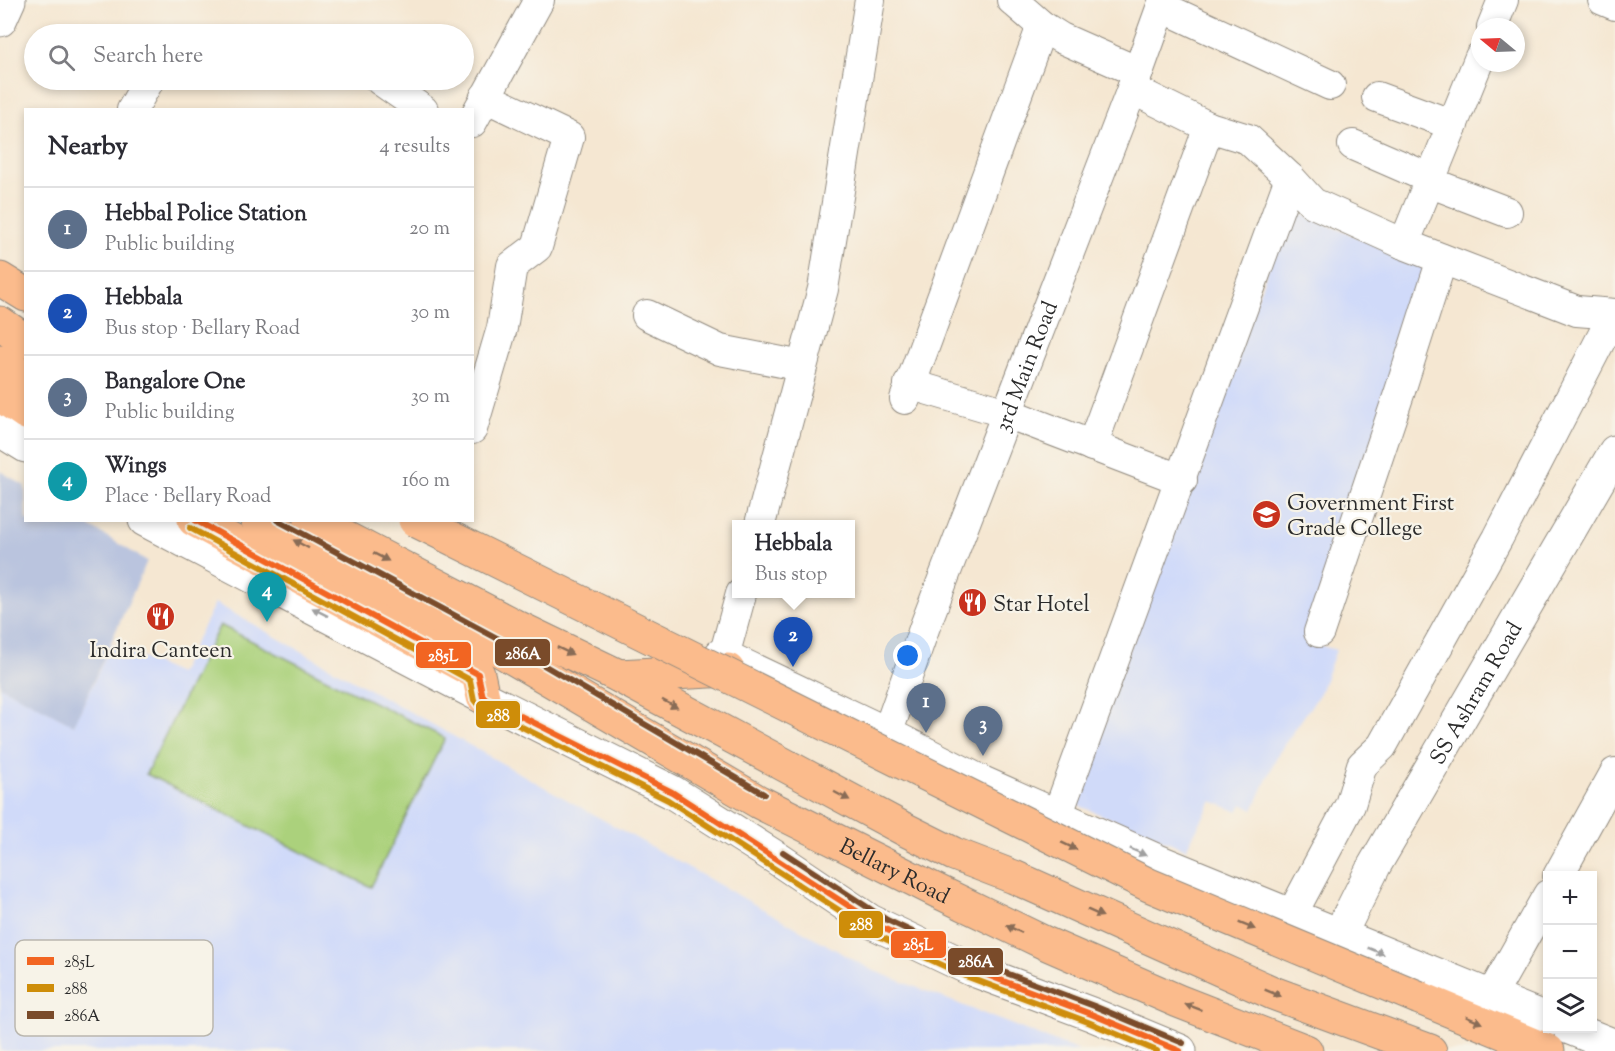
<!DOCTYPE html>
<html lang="en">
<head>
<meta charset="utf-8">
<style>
  :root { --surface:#fff; --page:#f2f2f3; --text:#2b2b33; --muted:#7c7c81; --line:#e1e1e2; --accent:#db2777 }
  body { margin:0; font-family:"Sorts Mill Goudy",serif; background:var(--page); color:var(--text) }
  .controls { position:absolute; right:18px; bottom:18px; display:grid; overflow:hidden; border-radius:0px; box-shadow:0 3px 9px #0003 }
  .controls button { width:54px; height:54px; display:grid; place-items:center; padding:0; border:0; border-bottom:2px solid var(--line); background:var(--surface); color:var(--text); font:30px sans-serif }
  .compass { position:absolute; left:1471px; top:18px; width:54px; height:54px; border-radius:50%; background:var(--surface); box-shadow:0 3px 9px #0003; rotate:289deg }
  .you { position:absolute; left:908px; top:656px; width:21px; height:21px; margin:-15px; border:4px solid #fff; border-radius:50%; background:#1a73e8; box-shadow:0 0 0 9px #1a73e833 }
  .badge { display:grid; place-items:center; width:39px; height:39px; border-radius:50%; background:var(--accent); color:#fff; font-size:20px; font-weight:700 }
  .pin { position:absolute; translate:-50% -50px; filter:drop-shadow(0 2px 3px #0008) }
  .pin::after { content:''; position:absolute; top:32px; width:21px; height:18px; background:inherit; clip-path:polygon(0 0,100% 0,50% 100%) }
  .popup { position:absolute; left:732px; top:520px; width:123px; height:78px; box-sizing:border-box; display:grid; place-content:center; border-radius:0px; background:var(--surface); filter:drop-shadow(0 2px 4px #0005); font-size:20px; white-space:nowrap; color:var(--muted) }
  .popup b { font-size:22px; color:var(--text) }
  .popup::after { content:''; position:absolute; left:50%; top:100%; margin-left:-12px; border:12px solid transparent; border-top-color:var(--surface) }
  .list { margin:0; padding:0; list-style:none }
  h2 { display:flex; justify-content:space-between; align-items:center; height:78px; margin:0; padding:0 24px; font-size:26px }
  h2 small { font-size:20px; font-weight:400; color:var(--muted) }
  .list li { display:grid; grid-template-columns:39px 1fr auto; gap:18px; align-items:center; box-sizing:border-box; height:84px; padding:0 24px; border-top:2px solid var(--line) }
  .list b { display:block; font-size:22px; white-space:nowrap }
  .list p { margin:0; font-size:20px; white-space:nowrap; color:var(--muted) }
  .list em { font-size:20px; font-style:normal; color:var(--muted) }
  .icon { flex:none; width:33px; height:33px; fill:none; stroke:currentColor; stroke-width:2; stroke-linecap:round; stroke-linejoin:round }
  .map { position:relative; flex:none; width:1615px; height:1051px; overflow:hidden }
  .search { position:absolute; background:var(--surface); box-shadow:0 3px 9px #0003; left:24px; top:24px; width:450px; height:66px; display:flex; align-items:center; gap:15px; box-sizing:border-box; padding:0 21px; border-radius:33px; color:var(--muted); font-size:22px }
  .panel { position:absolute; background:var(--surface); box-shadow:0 3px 9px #0003; left:24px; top:108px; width:450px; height:414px; border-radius:0px }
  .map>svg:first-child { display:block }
  .built { fill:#d0daf9 }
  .industrial { fill:#bac4de }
  .green { fill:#abd17b; stroke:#6b7e53; stroke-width:1.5 }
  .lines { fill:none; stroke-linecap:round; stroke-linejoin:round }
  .minor-casing { stroke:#90897e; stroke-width:32 }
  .tertiary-casing { stroke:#90897e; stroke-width:35 }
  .trunk-casing { stroke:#90897e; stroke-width:35 }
  .minor { stroke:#fff; stroke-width:30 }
  .tertiary { stroke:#fff; stroke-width:33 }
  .trunk { stroke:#fbbb8c; stroke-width:33 }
  .trunk-bridge-casing { stroke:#90897e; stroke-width:35; stroke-linecap:butt }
  .trunk-bridge { stroke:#fbbb8c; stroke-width:33 }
  .bus-1-casing { stroke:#f7f3e8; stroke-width:10 }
  .bus-2-casing { stroke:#f7f3e8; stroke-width:10 }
  .bus-3-casing { stroke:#f7f3e8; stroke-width:10 }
  .bus-1 { stroke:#f26522; stroke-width:6 }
  .bus-2 { stroke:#ce8d09; stroke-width:6 }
  .bus-3 { stroke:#7a4b2a; stroke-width:6 }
  .oneway { fill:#896c57 }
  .oneway2 { fill:#a0a0a0 }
  .labels { text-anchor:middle; stroke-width:4.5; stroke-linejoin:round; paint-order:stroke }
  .street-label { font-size:22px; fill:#2b2b2b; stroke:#f7f3e8 }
  .poi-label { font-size:22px; fill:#2b2b2b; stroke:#f7f3e8; text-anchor:start }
  .key { fill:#f7f3e8; stroke:#bab7af; stroke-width:1.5 }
  .key-label { font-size:16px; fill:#2b2b2b }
  .line-badge { stroke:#f7f3e8; stroke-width:2 }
  .badge-label { font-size:16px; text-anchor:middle; font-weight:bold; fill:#fff }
</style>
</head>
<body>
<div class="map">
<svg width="1615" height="1051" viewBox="0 0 1615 1051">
  <rect width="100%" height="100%" fill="#f7f3e8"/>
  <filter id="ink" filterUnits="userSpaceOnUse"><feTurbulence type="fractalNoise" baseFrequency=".0167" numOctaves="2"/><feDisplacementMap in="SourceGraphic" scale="12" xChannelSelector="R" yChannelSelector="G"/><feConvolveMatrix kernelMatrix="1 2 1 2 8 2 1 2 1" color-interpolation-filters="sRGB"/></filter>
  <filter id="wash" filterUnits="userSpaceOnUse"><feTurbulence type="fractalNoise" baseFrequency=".008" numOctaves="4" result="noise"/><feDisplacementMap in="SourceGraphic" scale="24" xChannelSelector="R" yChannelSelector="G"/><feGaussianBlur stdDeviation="1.35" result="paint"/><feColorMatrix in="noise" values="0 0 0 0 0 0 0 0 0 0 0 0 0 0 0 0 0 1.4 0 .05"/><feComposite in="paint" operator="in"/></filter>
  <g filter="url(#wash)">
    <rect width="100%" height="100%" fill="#f5e7d2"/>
    <g class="built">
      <path d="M1290,209L1426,266L1311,643L1336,650L1320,693L1278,754L1253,810L1242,804L1238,812L1212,801L1186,849L1072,803Z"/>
      <path d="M215,603L872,970L1079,1051H0V686L74,725L111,644L179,674Z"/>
    </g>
    <path class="industrial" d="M0,471L25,486L26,520L81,521L147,561L74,725L0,686Z"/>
    <path class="green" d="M220,625L445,738L371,887L146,774Z"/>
  </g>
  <g filter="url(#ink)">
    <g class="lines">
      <defs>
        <g id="minor">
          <path d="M1012,0L1042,26L1061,38L1138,72"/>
          <path d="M1603,0L1615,5"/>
          <path d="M1162,7L1330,85"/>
          <path d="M1492,27L1503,0"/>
          <path d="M380,80L423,110"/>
          <path d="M1132,89L1209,127L1248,139L1290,178L1313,203L1404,244L1577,311L1615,314"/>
          <path d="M1377,97L1453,125"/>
          <path d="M132,110L149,80"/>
          <path d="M472,122L539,0"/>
          <path d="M1353,145L1431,179"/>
          <path d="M1429,182L1507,212"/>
          <path d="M1404,244L1480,57"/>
          <path d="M647,315L720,350L802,366"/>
          <path d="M909,384L1007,413L1182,480"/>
          <path d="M905,399L1042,26"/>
          <path d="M472,429L502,328L512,266L537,247L569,137L485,97"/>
          <path d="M1092,446L1209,127"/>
          <path d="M760,524L823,289L870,0"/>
          <path d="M1319,632L1400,391L1442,259"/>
          <path d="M724,656L741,594"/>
          <path id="s1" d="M887,734L925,626L1132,89L1164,0"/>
          <path d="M1057,816L1290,178"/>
          <path d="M1558,876L1615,773"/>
          <path d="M1291,916L1350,805L1362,765L1382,746L1498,538L1614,314"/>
          <path d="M1490,998L1548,895"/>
        </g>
        <g id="tertiary">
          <path d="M0,20L9,0"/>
          <path d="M0,430L26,446"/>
          <path d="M145,520L483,697L672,792L778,859L870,921L971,969L1091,1014L1180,1051"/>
          <path d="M721,655L887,734L983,783L1160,862L1548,1020"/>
          <path id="s2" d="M1339,936L1374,866L1615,452"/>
          <path d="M1570,1028L1615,1046"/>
        </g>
        <g id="trunk">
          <path d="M0,279L26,295"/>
          <path d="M0,323L26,341"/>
          <path d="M0,361L26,378"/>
          <path d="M0,395L26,413"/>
          <path d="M194,520L478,674L483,697"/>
          <path id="s3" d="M257,520L501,651L759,802L937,891L1045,943L1178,1001L1306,1051"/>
          <path d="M311,520L513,625L619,676L904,829L954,854L1014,877L1273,993L1430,1051"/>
          <path d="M619,676L728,670"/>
          <path d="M1420,998L1548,1051"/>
        </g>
      </defs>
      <use href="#minor" class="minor-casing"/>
      <use href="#tertiary" class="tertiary-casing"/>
      <use href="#trunk" class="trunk-casing"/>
      <use href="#minor" class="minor"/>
      <use href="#tertiary" class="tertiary"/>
      <use href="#trunk" class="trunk"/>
      <defs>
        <path id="trunk-bridge" d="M415,520L1149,885L1420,998"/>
      </defs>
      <use href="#trunk-bridge" class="trunk-bridge-casing"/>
      <use href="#trunk-bridge" class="trunk-bridge"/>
      <defs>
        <path id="bus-1" d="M195,520L478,674L483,697L672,792L883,928L971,969L1091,1014L1180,1051"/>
        <path id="bus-2" d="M190,528L470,680L474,700L478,705L668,800L879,936L968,977L1088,1022L1157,1051"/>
        <g id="bus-3">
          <path d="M277,520L506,643L764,794"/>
          <path d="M783,852L887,920L974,961L1094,1006L1183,1043"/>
        </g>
      </defs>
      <use href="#bus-1" class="bus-1-casing"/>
      <use href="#bus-2" class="bus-2-casing"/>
      <use href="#bus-3" class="bus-3-casing"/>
      <use href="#bus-1" class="bus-1"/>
      <use href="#bus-2" class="bus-2"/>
      <use href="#bus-3" class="bus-3"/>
    </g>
    <defs><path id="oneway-solid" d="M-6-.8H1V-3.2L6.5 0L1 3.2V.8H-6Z" transform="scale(1.5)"/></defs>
    <g class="oneway">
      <use href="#oneway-solid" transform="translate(301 544) rotate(-152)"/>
      <use href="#oneway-solid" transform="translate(381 557) rotate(27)"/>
      <use href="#oneway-solid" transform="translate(565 651) rotate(25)"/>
      <use href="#oneway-solid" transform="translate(670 704) rotate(28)"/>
      <use href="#oneway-solid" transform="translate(842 796) rotate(28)"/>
      <use href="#oneway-solid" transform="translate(1069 846) rotate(26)"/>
      <use href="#oneway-solid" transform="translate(1095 913) rotate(24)"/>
      <use href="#oneway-solid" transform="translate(1247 926) rotate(22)"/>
      <use href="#oneway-solid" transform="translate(1014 929) rotate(-155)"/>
      <use href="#oneway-solid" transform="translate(1273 993) rotate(22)"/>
      <use href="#oneway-solid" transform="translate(1193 1007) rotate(-160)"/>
      <use href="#oneway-solid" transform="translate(1474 1020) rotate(23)"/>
    </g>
    <g class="oneway2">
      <use href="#oneway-solid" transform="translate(320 612) rotate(-153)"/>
      <use href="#oneway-solid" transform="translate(1138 852) rotate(24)"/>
      <use href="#oneway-solid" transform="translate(1376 951) rotate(22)"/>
    </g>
  </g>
  <defs>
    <symbol id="university-disc" viewBox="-11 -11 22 22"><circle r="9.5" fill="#c8321e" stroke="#f7f3e8"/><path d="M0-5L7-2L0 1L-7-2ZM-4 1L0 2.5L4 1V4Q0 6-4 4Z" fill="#fff"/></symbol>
    <symbol id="restaurant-disc" viewBox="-11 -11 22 22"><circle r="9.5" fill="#c8321e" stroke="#f7f3e8"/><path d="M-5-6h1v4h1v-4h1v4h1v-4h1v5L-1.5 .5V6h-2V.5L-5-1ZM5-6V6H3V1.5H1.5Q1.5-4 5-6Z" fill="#fff"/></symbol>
  </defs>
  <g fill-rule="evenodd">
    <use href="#university-disc" x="1250" y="498" width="33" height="33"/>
    <use href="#restaurant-disc" x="956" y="586" width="33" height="33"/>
    <use href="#restaurant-disc" x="144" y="600" width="33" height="33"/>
  </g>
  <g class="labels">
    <g class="street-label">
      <text dy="8" stroke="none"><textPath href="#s1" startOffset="393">3rd Main Road</textPath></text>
      <text dy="8" stroke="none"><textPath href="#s2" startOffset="279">SS Ashram Road</textPath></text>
      <text dy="8" stroke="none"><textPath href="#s3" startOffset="728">Bellary Road</textPath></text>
    </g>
    <g class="poi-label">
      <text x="1287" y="510">Government First<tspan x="1287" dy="25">Grade College</tspan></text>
      <text x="993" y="611">Star Hotel</text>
      <text x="161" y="657" text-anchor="middle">Indira Canteen</text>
    </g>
  </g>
  <rect x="15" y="940" width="198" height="96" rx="9" class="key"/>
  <rect x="27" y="957" width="27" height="8" fill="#f26522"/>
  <rect x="27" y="984" width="27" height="8" fill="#ce8d09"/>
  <rect x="27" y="1011" width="27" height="8" fill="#7a4b2a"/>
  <g class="key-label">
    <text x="64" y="967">285L</text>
    <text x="64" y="994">288</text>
    <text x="64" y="1021">286A</text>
  </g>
  <g class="line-badge">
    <rect x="494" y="638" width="57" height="29" rx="6" fill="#7a4b2a"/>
    <rect x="415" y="641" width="57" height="28" rx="6" fill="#f26522"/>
    <rect x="475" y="700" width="46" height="29" rx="6" fill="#ce8d09"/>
    <rect x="838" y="910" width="46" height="29" rx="6" fill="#ce8d09"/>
    <rect x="890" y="930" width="57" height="29" rx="6" fill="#f26522"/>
    <rect x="947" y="947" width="57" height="29" rx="6" fill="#7a4b2a"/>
  </g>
  <g class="badge-label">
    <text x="523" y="659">286A</text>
    <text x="443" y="661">285L</text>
    <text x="498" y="721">288</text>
    <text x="861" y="930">288</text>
    <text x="918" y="950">285L</text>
    <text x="976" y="967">286A</text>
  </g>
</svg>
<div class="controls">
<button>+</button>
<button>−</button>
<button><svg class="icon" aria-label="layers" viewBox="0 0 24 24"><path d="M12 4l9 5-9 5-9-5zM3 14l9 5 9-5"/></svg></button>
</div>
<svg class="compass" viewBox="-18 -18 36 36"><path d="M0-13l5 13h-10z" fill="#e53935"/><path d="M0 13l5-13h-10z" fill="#7c7c81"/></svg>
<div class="you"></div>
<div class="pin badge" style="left:926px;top:733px;background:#5c6f8a">1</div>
<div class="pin badge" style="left:793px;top:667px;background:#1a4fb4">2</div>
<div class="popup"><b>Hebbala</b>Bus stop</div>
<div class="pin badge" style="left:983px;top:756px;background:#5c6f8a">3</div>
<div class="pin badge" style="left:267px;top:622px;background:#0f9aa8">4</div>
<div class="search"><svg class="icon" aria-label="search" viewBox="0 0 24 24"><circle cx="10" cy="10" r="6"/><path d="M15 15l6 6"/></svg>Search here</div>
<section class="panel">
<h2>Nearby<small>4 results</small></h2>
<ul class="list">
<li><span class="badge" style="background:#5c6f8a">1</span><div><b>Hebbal Police Station</b><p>Public building</p></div><em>20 m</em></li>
<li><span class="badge" style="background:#1a4fb4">2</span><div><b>Hebbala</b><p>Bus stop · Bellary Road</p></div><em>30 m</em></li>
<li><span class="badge" style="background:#5c6f8a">3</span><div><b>Bangalore One</b><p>Public building</p></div><em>30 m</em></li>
<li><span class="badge" style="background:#0f9aa8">4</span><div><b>Wings</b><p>Place · Bellary Road</p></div><em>160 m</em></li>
</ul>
</section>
</div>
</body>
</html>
